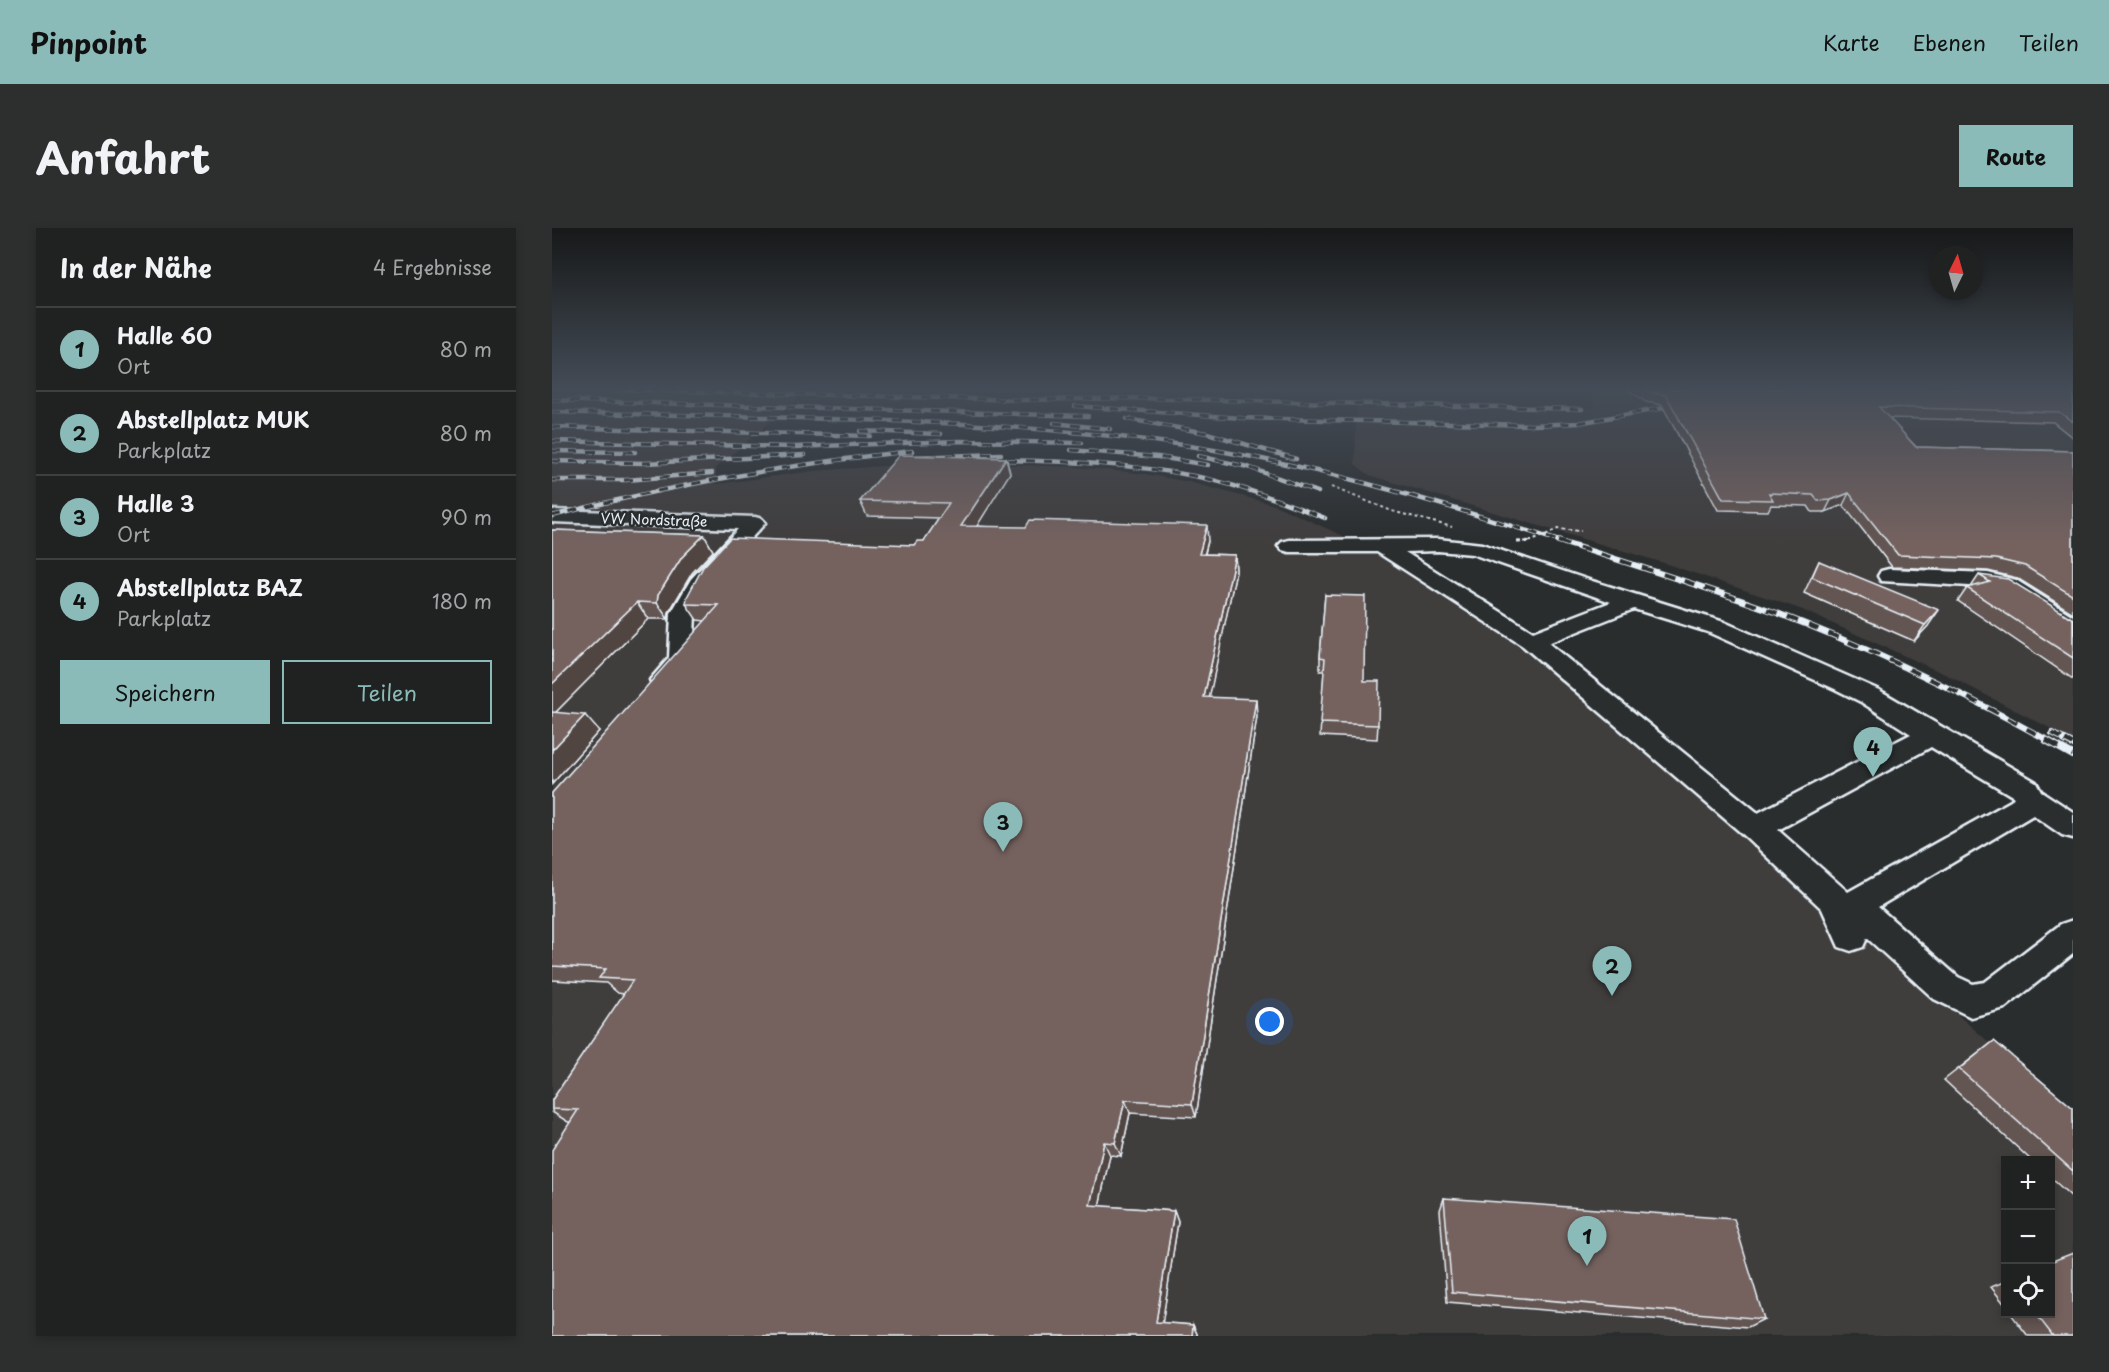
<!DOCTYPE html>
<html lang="de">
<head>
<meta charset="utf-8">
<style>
  :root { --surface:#202222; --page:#2d2f2f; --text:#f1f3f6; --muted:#a2a4a5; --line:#3d3f40; --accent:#8bbbb9 }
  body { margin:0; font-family:"Playpen Sans",sans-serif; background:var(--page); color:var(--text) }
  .controls { position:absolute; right:18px; bottom:18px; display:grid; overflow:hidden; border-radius:0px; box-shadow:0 3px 9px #0003 }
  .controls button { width:54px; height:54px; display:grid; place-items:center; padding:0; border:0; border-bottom:2px solid var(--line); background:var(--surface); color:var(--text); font:30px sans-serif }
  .compass { position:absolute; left:1377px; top:18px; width:54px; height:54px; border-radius:50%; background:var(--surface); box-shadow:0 3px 9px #0003; rotate:5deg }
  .you { position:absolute; left:718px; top:794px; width:21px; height:21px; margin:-15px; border:4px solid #fff; border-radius:50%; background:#1a73e8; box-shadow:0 0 0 9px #1a73e833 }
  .badge { display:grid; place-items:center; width:39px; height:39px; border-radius:50%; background:var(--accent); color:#111; font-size:20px; font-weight:700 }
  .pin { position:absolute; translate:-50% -50px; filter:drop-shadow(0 2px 3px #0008) }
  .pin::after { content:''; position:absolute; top:32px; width:21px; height:18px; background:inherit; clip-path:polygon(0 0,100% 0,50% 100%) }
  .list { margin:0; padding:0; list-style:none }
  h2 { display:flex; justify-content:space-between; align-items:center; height:78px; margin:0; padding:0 24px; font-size:26px }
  h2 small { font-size:20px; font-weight:400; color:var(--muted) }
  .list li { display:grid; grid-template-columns:39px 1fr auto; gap:18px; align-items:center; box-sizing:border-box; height:84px; padding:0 24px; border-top:2px solid var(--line) }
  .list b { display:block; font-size:22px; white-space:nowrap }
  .list p { margin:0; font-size:20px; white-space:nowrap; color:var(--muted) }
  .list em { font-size:20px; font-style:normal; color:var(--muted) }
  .actions { display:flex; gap:12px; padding:18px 24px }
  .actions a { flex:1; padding:14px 0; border:2px solid var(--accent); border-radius:0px; text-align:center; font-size:21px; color:var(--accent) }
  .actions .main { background:var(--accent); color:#111 }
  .icon { flex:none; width:33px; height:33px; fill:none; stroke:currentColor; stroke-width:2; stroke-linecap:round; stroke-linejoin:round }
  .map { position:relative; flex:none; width:1521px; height:1108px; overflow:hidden; border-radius:0px }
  header { display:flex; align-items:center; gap:36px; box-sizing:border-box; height:84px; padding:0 30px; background:var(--accent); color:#111 }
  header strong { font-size:28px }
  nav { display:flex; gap:33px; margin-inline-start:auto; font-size:21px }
  .intro { display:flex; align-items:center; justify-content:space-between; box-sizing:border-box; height:144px; padding:0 36px }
  h1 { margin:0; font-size:42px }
  .button { padding:15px 27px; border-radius:0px; background:var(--accent); color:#111; font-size:21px; font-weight:700 }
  main { display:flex; gap:36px; padding:0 36px }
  aside { flex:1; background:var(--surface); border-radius:0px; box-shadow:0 3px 9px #0003 }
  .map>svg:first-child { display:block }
  .built { fill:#403d3c; fill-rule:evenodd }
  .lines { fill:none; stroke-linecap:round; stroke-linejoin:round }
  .minor-casing { stroke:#e8f1f8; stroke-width:5 }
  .path-far1 { stroke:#e8f1f8; stroke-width:2; stroke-dasharray:3 3; stroke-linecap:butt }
  .path { stroke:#e8f1f8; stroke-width:3; stroke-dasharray:4 4; stroke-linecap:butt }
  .minor { fill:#2a2d2e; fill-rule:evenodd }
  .rail-far2-casing { stroke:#e8f1f8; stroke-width:4.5 }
  .rail-far1-casing { stroke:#e8f1f8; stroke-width:6 }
  .rail-casing { stroke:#e8f1f8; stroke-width:8 }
  .rail-far2 { stroke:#2a2d2e; stroke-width:3; stroke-dasharray:9; stroke-linecap:butt }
  .rail-far1 { stroke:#2a2d2e; stroke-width:4; stroke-dasharray:11; stroke-linecap:butt }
  .rail { stroke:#2a2d2e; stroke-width:5; stroke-dasharray:15; stroke-linecap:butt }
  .wall { fill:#645451; stroke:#e8f1f8; stroke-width:1.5 }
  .shaded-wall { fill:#514542; stroke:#e8f1f8; stroke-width:1.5 }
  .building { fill:#74625e; stroke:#e8f1f8; stroke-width:1.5 }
  .labels { text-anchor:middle; stroke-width:5; stroke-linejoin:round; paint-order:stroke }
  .far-street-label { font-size:14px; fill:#e8f1f8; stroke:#2a2d2e }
</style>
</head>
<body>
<header>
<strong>Pinpoint</strong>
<nav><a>Karte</a><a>Ebenen</a><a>Teilen</a></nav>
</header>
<div class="intro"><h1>Anfahrt</h1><a class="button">Route</a></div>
<main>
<aside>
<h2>In der Nähe<small>4 Ergebnisse</small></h2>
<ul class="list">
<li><span class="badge">1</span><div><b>Halle 60</b><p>Ort</p></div><em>80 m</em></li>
<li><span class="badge">2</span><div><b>Abstellplatz MUK</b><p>Parkplatz</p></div><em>80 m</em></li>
<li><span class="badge">3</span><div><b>Halle 3</b><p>Ort</p></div><em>90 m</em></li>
<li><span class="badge">4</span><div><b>Abstellplatz BAZ</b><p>Parkplatz</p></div><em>180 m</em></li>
</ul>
<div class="actions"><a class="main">Speichern</a><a>Teilen</a></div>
</aside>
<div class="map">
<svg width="1521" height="1108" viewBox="0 0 1521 1108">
  <rect width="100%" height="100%" fill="#2a2d2e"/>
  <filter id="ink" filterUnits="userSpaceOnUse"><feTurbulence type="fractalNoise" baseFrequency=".0167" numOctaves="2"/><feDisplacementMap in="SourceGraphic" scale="12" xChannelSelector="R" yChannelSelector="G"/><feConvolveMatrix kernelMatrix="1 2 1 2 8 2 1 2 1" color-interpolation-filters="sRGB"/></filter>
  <g filter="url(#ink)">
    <g class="built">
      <path d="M0,161H257L164,240V256L262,243L386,234L525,239L593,246L637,254L723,277L798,311L888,363L964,415L1241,642L1521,888V1108H0ZM1454,932H1498V1086H1454Z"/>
      <path d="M1037,161H1521V512L1395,447L1248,381L1112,335L817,247L803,236L805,173L1044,180Z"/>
    </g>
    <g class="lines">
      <defs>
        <g id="minor">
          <path d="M0,282L203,289L210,291L213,295L159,354L143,385L141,432L138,438L120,458L111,460L102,458L98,452L117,430L119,385L139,351L186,301L0,294Z"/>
          <path d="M886,311L930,316L1040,353L1172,394L1327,462L1484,554L1489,563L1521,584V610L1510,607L1481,587L1326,679L1406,749L1421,756L1433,754L1509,696L1521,692V726L1453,780L1419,789L1382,771L1315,710L1311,719L1299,723L1287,719L1270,681L1194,609L971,418L825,324H737L730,322L726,318L730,314L737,312ZM886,323L920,326L1059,374L981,404L853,324ZM1082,381L1156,404L1283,461L1309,474L1359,506L1206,585L996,415ZM1379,519L1462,569L1459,573L1296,664L1226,602Z"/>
          <path d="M1337,341L1436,345L1464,352L1521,388V405L1513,403L1448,362L1436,359L1329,353L1326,348L1329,343Z"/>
        </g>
      </defs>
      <use href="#minor" class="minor-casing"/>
      <g class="path-far1">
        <path d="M779,259L840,283L900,299"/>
        <path d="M965,314L980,313L1006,301L1029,303"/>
      </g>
      <path class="path" d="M965,314L981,313"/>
      <use href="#minor" class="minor"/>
      <defs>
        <g id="rail-far2">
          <path d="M64,161L471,172L582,170L1030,181"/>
          <path d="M0,172L536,188"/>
          <path d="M523,178L690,190L982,197L1026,195L1129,177"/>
          <path d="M0,184C142,188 285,189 427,197C507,202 588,209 668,223C784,243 898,278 1010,314"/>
          <path d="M575,191L655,205L744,231"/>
          <path d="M502,195L558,201"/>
          <path d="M0,199L318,208"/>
          <path d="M308,203L389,206"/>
          <path d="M0,213L241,219L407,213L530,215"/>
          <path d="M519,222L606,229L656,237"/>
          <path d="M0,223L83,224"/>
          <path d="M646,228L696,239L766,264"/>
          <path d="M359,229L449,226"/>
          <path d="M438,232C508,233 578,235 647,249C690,258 732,274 773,290"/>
          <path d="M0,233L93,235L253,227"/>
          <path d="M0,252H74L160,245"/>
          <path d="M0,288C118,257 239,236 360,223"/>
        </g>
        <g id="rail-far1">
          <path d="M1006,313C1076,335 1147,357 1217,382C1314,418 1407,463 1497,513"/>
          <path d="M1500,505L1516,513"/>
        </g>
        <g id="rail">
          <path d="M1494,512L1521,527"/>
          <path d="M1513,512L1521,516"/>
        </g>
      </defs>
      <use href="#rail-far2" class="rail-far2-casing"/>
      <use href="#rail-far1" class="rail-far1-casing"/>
      <use href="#rail" class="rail-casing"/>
      <use href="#rail-far2" class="rail-far2"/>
      <use href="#rail-far1" class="rail-far1"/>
      <use href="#rail" class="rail"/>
    </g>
    <g class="wall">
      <path d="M1075,161H1521V210L1501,194L1337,190L1364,219L1521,223V385L1465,350L1436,343L1340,339L1291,277L1273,284H1260L1256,278L1219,277L1216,283L1166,282L1110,177L1094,174Z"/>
      <path d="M454,230L458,245L424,298L656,313L653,326L683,327L684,343L657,469L705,488L644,889L578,885L569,928L558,927L547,978L622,983L626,994L610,1095L641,1097L645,1106V1108H0L19,894H16L0,884V872L72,766L66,765L54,755L0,752V565L154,393L145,392L134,376L362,317L372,313L387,290L315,288L308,273Z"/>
      <path d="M0,302L152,307L161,323L140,345L117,384L116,391H96L3,485L47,503L0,556Z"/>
      <path d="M1267,333L1376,398L1362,413L1252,365Z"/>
      <path d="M1427,347L1521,391V451L1406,373L1415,360L1419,359Z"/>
      <path d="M773,367L812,453L826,497L825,511L768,508L772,443H768V429Z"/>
      <path d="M1442,813L1521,880V970L1498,949V933H1480L1392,852Z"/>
      <path d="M892,970L1212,1091L1196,1099L895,1074L888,982Z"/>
      <path d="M1454,1053V1078L1439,1059Z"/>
      <path d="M1459,1086H1498L1521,1108H1476Z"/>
    </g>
    <g class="shaded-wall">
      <path d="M454,230L458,245L415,314L409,298Z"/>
      <path d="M1297,265L1291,277L1273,284L1279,272Z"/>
      <path d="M655,297L656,313L648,342L647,326Z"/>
      <path d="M152,307L161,323L140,345L117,384L116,391L105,375L106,367L130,329Z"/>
      <path d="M683,327L684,343L654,486L652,469Z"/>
      <path d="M85,374L96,391L0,488V456Z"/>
      <path d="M1387,382L1376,398L1362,413L1373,397Z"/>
      <path d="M704,471L705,488L644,889L640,876Z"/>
      <path d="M33,487L47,503L0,556V522Z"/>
      <path d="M573,872L578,885L569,928L563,915Z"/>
      <path d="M552,914L558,927L545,988L538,977Z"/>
      <path d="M622,983L626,994L609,1103L604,1094Z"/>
      <path d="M641,1097L645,1106V1108H640Z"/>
    </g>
    <g class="building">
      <path d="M1093,161H1520L1521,162V194L1507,184L1327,179L1364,219L1521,223V368L1473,338L1444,331L1346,327L1297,265L1279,272L1266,273L1261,267L1217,265L1221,272L1171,271L1114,167L1097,164Z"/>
      <path d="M347,227L454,230L409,298L474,299L478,292L655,297L647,326L683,327L652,469L704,471L640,876L573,872L563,915L552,914L538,977L622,983L604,1094L641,1097L640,1108H0V922L26,882L0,881V872L81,752L47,750L54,741L0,738V565L167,377L134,376L135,369L151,339L178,310L362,317L365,313H372L397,275L308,273Z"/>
      <path d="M0,302L152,307L130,329L106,367L105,375L85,374L0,456Z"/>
      <path d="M1267,333L1387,382L1373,397L1260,349Z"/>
      <path d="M1427,347L1456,351L1521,391V430L1415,360L1438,354Z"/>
      <path d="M773,367L813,368L812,453H827L826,497L768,495L773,430L768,429Z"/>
      <path d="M0,484L33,487L0,522Z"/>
      <path d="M1442,813L1521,880V943L1407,841Z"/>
      <path d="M892,970L1182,991L1212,1091L900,1064Z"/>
      <path d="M1521,1025V1108H1501L1484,1086H1498V1034Z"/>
    </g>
  </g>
  <linearGradient id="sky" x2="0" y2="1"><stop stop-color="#171919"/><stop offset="0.51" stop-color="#444c57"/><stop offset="1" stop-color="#444c57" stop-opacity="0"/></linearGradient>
  <rect width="1521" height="316" fill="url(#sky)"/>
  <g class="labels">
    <g class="far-street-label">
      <text transform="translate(102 292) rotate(2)" y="5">VW Nordstraße</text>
    </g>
  </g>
</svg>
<div class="controls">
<button>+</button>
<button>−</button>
<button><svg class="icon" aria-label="locate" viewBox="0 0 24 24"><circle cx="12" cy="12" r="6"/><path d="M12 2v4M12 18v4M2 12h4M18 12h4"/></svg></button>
</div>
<svg class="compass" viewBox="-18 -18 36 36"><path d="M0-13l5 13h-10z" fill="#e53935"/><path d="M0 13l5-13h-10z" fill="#a2a4a5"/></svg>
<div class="you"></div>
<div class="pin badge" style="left:1035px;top:1038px">1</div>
<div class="pin badge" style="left:1060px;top:768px">2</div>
<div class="pin badge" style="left:451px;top:624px">3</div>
<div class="pin badge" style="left:1321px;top:549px">4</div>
</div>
</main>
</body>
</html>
